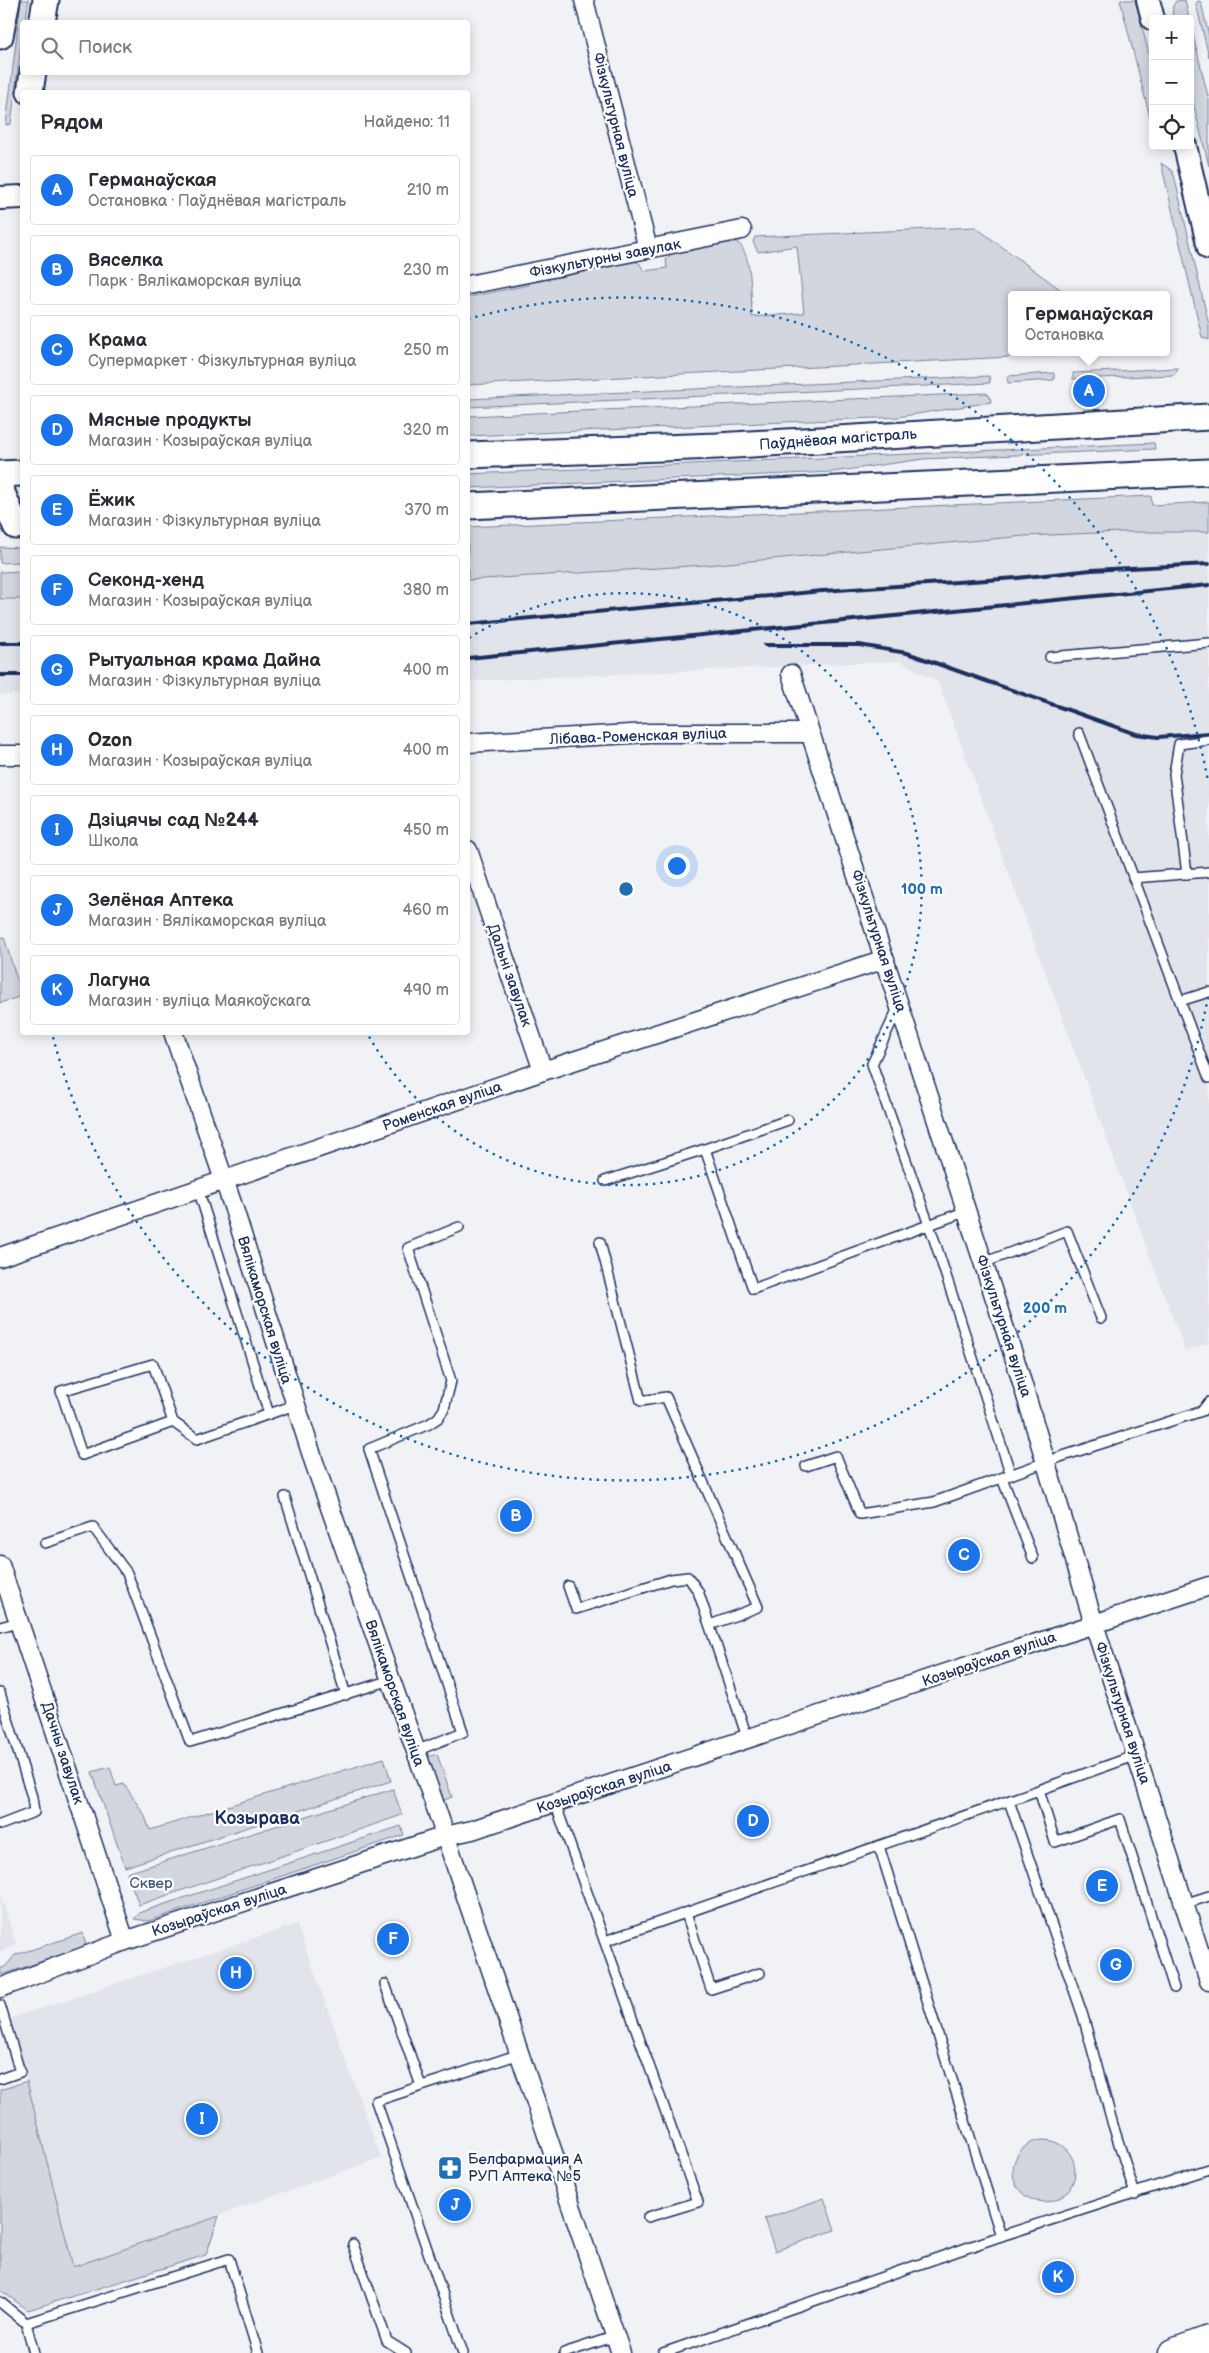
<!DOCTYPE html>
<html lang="ru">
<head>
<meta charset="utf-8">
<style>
  :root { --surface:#fff; --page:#f2f2f3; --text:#2b2b33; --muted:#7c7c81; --line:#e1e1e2; --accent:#1a73e8 }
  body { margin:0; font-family:"Balsamiq Sans",sans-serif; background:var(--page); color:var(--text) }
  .controls { position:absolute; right:15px; top:15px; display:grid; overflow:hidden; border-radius:5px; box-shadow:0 2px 12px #0003 }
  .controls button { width:45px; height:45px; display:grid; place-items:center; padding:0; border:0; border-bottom:1px solid var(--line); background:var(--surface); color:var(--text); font:25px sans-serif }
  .you { position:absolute; left:676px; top:865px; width:18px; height:18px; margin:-12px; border:4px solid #fff; border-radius:50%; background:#1a73e8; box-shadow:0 0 0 8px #1a73e833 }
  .badge { display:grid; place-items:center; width:32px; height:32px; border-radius:50%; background:var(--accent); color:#fff; font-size:16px; font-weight:700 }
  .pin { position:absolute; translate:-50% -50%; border:2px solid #fff; box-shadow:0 1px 5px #0006 }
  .popup { position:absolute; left:1008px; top:291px; width:162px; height:65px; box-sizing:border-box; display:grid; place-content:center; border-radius:5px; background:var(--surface); filter:drop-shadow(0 1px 4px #0005); font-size:16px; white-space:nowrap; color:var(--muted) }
  .popup b { font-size:19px; color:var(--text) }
  .popup::after { content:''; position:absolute; left:50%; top:100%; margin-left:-10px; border:10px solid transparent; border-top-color:var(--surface) }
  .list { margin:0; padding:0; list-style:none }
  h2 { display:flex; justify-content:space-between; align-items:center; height:65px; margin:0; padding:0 20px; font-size:21px }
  h2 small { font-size:16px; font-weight:400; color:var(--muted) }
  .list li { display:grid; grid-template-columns:32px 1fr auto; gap:15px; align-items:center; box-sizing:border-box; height:70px; margin:0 10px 10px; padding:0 10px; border:1px solid var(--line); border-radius:5px }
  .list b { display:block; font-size:19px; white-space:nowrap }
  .list p { margin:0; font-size:16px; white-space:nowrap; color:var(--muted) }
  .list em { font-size:16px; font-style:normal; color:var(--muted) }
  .icon { flex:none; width:28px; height:28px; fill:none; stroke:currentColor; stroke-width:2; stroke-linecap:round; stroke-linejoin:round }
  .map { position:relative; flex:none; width:1209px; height:2353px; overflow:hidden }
  .search { position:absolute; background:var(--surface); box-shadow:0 2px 12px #0003; left:20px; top:20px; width:450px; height:55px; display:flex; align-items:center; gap:12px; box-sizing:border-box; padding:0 18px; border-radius:5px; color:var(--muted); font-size:19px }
  .panel { position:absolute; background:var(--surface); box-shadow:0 2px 12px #0003; left:20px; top:90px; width:450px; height:945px; border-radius:5px }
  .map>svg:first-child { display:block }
  .built { fill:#e1e4ea }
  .green { fill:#d2d6df; stroke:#76829e }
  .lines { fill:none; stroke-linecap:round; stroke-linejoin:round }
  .service-casing { stroke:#1b2f5e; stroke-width:12 }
  .minor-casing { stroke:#1b2f5e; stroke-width:21 }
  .tertiary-casing { stroke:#1b2f5e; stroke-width:26 }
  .secondary-casing { stroke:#1b2f5e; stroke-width:29 }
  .primary-casing { stroke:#1b2f5e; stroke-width:31 }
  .service { stroke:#fff; stroke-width:9 }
  .minor { stroke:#fff; stroke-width:18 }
  .tertiary { stroke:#fff; stroke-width:22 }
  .secondary { stroke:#fff; stroke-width:25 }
  .primary { stroke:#fff; stroke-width:28 }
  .rail { stroke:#1b2f5e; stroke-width:4 }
  .ring { fill:none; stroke:#1f6fb2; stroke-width:2.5; stroke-dasharray:2.5 5 }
  .labels { text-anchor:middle; stroke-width:4.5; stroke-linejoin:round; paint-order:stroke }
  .street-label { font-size:15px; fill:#1b2f5e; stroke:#fff }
  .park-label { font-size:15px; fill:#49597e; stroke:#fff }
  .poi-label { font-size:15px; fill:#1b2f5e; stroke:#fff; text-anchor:start }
  .quarter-label { font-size:18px; font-weight:bold; fill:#1b2f5e; stroke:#fff }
  .centre { fill:#1f6fb2; stroke:#fff; stroke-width:2.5 }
  .ring-label { font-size:15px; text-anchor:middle; font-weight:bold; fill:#1f6fb2; stroke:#fff; stroke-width:4.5; stroke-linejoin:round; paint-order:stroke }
</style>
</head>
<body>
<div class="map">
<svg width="1209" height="2353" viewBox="0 0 1209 2353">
  <rect width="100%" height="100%" fill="#f1f2f5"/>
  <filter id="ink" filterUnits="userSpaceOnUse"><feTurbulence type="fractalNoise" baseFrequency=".02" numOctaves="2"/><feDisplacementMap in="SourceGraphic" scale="10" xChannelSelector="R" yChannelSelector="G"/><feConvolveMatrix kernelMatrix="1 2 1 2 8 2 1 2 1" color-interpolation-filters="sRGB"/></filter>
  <g filter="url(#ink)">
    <g class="built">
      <path d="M1209,510V1343L1185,1351L938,682L900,661L468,681V562Z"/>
      <path d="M22,582V694L0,695V583Z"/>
      <path d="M0,1893L16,1945L0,1951Z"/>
      <path d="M297,1924L381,2158L73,2267L11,2018Z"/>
    </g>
    <g class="green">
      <path d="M21,0H29L25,22H22V38L11,124L6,125Z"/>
      <path d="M1120,0H1135L1153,69V129Z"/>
      <path d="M1185,0L1189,19H1172L1173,6L1176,1Z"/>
      <path d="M1198,1L1201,2L1209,36V57L1196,4Z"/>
      <path d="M1190,23L1209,100V166L1190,91Z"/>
      <path d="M1161,163L1171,170L1174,175L1209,325V340L1202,337Z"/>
      <path d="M975,227L1068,295H1012V352H1107L468,385V297L529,285V282L635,261L640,264L644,271L667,268L666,260L672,253L734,241C753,246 751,299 752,317L804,313L797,246L758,252L753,242L755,237Z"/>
      <path d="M1178,368L1174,375L1073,379V373Z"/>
      <path d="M1054,373V380L1008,383L1007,376Z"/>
      <path d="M989,376L990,383L468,407V399Z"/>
      <path d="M986,393L990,396L991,402L898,417L468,436V416Z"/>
      <path d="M1154,443L1155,449L923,459L832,472L468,488V474Z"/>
      <path d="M1151,496L1152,505L1209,502V532H1120L1025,536L706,565L468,580V527Z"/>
      <path d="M0,547L22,548V562L0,563Z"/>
      <path d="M22,571V599H0V572Z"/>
      <path d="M4,937L22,996L0,1003V938Z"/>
      <path d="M437,1754L452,1797L442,1801L428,1757Z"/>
      <path d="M384,1758L391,1781L125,1867L92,1772L110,1767L116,1786L124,1784L144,1814L150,1830Z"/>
      <path d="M393,1789L402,1815L139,1905L127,1873Z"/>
      <path d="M401,1826L404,1835L148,1921L134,1919L141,1912Z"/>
      <path d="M83,1933L86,1946L2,1975L0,1969L6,1966L15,1955Z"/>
      <path d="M27,2081L73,2267L219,2216L206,2255L28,2310L0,2290V2090Z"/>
      <circle cx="1044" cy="2171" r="31"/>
      <path d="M824,2198L835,2230L775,2251L764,2219Z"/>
    </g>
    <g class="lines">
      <defs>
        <g id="service">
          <path d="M1050,657L1209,643"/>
          <path d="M1079,733L1209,1078"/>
          <path d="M1187,874L1174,774L1179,744L1209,740"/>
          <path d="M1133,878L1209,872"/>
          <path d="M1180,1001L1209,992"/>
          <path d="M899,1006L872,1064L935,1242L1011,1475"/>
          <path d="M705,1149L788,1120"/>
          <path d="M605,1181L705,1149L753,1289L967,1211"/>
          <path d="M198,1189L269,1414"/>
          <path d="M600,1242L641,1401L666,1397L758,1607L710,1625"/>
          <path d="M983,1263L1067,1231L1101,1318"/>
          <path d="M173,1422L82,1455L61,1391L153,1364L173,1422L197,1439L295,1405"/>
          <path d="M806,1466L836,1456L860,1514L934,1502L1060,1457L1202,1411L1209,1402"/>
          <path d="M1002,1478L1033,1558"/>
          <path d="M285,1497L346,1695"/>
          <path d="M45,1543L93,1527L127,1573L190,1742L391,1680"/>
          <path d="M568,1586L576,1609L671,1579L688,1577L698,1591L748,1740"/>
          <path d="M0,1627L19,1622"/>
          <path d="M0,1693L32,1797L34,1812L0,1825"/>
          <path d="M416,1751L463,1732L369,1449L429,1424L438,1418L444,1409L451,1381L408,1248L459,1227"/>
          <path d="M1039,1790L1137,1755"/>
          <path d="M1009,1801L1083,2016L1113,2125L1135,2194"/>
          <path d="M555,1803L698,2202L648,2217"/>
          <path d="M879,1846L1001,2236L1209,2169"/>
          <path d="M1184,1904L1209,1896"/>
          <path d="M686,1913L711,1989L760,1973"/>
          <path d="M605,1941L1039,1790L1055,1842L1120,1819L1174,1988"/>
          <path d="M385,1984L421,2086"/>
          <path d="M0,2005L20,2072L0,2079"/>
          <path d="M353,2244L387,2341L406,2353"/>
          <path d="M0,2302L26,2323L229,2259L258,2353"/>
          <path d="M26,2323L34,2353"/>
          <path d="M463,2353L376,2101L520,2054"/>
          <path d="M564,2353L616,2336"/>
          <path d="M663,2353L1001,2236"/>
        </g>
        <g id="minor">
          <path d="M584,0L648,249"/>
          <path d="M468,285L742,230"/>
          <path d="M791,674L1018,1369L1094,1624L1209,1981"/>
          <path d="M468,743L649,733H809"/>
          <path d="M0,755H22"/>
          <path d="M468,850L543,1071"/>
          <path d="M173,1032L233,1206L314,1462L436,1808L621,2353"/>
          <path d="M0,1257L543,1071L885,959"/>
          <path d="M0,1565L125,1941"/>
          <path d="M0,1988L125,1941L445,1836L472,1830L1209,1586"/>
        </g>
        <g id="tertiary">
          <path d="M1148,0L1153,19"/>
          <path d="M1185,146L1209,248"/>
          <path d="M0,198L22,197"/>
        </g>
        <g id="secondary">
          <path d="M42,22L46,0"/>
          <path d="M0,36L7,0"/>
          <path d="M30,92L33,72"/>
          <path d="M468,455L717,446L1209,417"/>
          <path d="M0,474L22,473"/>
          <path d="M0,488L16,526"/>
          <path d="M468,506L1209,472"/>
        </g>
        <path id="primary" d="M1173,2353L1209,2340"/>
      </defs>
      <use href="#service" class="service-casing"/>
      <use href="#minor" class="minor-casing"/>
      <use href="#tertiary" class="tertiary-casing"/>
      <use href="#secondary" class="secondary-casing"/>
      <use href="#primary" class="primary-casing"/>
      <use href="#service" class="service"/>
      <use href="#minor" class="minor"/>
      <use href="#tertiary" class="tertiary"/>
      <use href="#secondary" class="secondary"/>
      <use href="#primary" class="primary"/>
      <g class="rail">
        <path d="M468,624L822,591L1017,578L1091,570L1209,564"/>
        <path d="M0,643H22"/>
        <path d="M765,645H859L907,653L1136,734L1158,737L1209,733"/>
        <path d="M468,658L1209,585"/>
        <path d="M0,675H22"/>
      </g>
    </g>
  </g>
  <g class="ring">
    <path d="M469 638A296 296 0 1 1 367 1033"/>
    <path d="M1208 997A592 592 0 0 1 53 1037M468 319A592 592 0 0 1 1208 781"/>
  </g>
  <defs>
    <symbol id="pharmacy-square" viewBox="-11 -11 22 22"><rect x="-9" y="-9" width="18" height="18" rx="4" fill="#1f6fb2" stroke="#fff"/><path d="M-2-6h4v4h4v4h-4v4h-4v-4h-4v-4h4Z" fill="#fff"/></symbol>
  </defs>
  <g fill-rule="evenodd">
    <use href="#pharmacy-square" x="436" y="2154" width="28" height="28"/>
  </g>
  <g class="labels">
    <g class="street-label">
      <text transform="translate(616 125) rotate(76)" y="5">Фізкультурная вуліца</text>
      <text transform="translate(605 258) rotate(-11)" y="5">Фізкультурны завулак</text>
      <text transform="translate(838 439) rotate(-4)" y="5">Паўднёвая магістраль</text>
      <text transform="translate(638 736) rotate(-2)" y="5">Лібава-Роменская вуліца</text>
      <text transform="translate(879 941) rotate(72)" y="5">Фізкультурная вуліца</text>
      <text transform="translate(510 975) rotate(71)" y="5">Дальні завулак</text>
      <text transform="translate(442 1106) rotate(-19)" y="5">Роменская вуліца</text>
      <text transform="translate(265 1310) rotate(73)" y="5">Вялікаморская вуліца</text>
      <text transform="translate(1004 1326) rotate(72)" y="5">Фізкультурная вуліца</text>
      <text transform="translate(989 1659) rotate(-19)" y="5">Козыраўская вуліца</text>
      <text transform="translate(395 1693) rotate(71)" y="5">Вялікаморская вуліца</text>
      <text transform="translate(1123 1713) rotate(72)" y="5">Фізкультурная вуліца</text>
      <text transform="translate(63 1753) rotate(72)" y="5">Дачны завулак</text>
      <text transform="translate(604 1787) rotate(-18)" y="5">Козыраўская вуліца</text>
      <text transform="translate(219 1910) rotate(-18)" y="5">Козыраўская вуліца</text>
    </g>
    <g class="park-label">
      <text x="151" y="1888">Сквер</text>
    </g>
    <g class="poi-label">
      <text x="468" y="2164">Белфармация А<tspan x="468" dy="17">РУП Аптека №5</tspan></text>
    </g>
    <g class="quarter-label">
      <text x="257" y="1824">Козырава</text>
    </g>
  </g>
  <circle cx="626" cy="889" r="8" class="centre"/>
  <g class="ring-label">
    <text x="922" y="894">100 m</text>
    <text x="1045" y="1313">200 m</text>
  </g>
</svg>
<div class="controls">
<button>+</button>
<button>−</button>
<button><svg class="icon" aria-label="locate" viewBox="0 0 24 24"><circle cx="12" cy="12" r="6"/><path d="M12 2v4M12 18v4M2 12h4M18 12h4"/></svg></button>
</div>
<div class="you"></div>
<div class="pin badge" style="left:1089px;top:391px">A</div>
<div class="popup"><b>Германаўская</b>Остановка</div>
<div class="pin badge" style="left:516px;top:1516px">B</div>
<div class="pin badge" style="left:964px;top:1555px">C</div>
<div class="pin badge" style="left:753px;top:1821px">D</div>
<div class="pin badge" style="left:1102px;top:1886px">E</div>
<div class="pin badge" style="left:393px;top:1939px">F</div>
<div class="pin badge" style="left:1116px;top:1965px">G</div>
<div class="pin badge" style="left:236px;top:1973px">H</div>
<div class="pin badge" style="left:202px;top:2119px">I</div>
<div class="pin badge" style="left:455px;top:2205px">J</div>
<div class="pin badge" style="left:1058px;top:2277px">K</div>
<div class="search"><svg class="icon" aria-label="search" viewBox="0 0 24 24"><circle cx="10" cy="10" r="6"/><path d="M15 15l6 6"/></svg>Поиск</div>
<section class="panel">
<h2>Рядом<small>Найдено: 11</small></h2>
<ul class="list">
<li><span class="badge">A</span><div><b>Германаўская</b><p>Остановка · Паўднёвая магістраль</p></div><em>210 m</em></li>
<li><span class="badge">B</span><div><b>Вяселка</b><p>Парк · Вялікаморская вуліца</p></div><em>230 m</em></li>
<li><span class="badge">C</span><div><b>Крама</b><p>Супермаркет · Фізкультурная вуліца</p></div><em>250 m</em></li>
<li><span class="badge">D</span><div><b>Мясные продукты</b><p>Магазин · Козыраўская вуліца</p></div><em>320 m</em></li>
<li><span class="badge">E</span><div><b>Ёжик</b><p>Магазин · Фізкультурная вуліца</p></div><em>370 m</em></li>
<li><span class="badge">F</span><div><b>Секонд-хенд</b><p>Магазин · Козыраўская вуліца</p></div><em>380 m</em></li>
<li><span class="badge">G</span><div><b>Рытуальная крама Дайна</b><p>Магазин · Фізкультурная вуліца</p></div><em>400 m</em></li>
<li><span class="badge">H</span><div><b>Ozon</b><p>Магазин · Козыраўская вуліца</p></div><em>400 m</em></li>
<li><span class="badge">I</span><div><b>Дзіцячы сад №244</b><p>Школа</p></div><em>450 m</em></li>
<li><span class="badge">J</span><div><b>Зелёная Аптека</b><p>Магазин · Вялікаморская вуліца</p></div><em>460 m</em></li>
<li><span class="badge">K</span><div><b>Лагуна</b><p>Магазин · вуліца Маякоўскага</p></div><em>490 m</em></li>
</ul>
</section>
</div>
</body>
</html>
